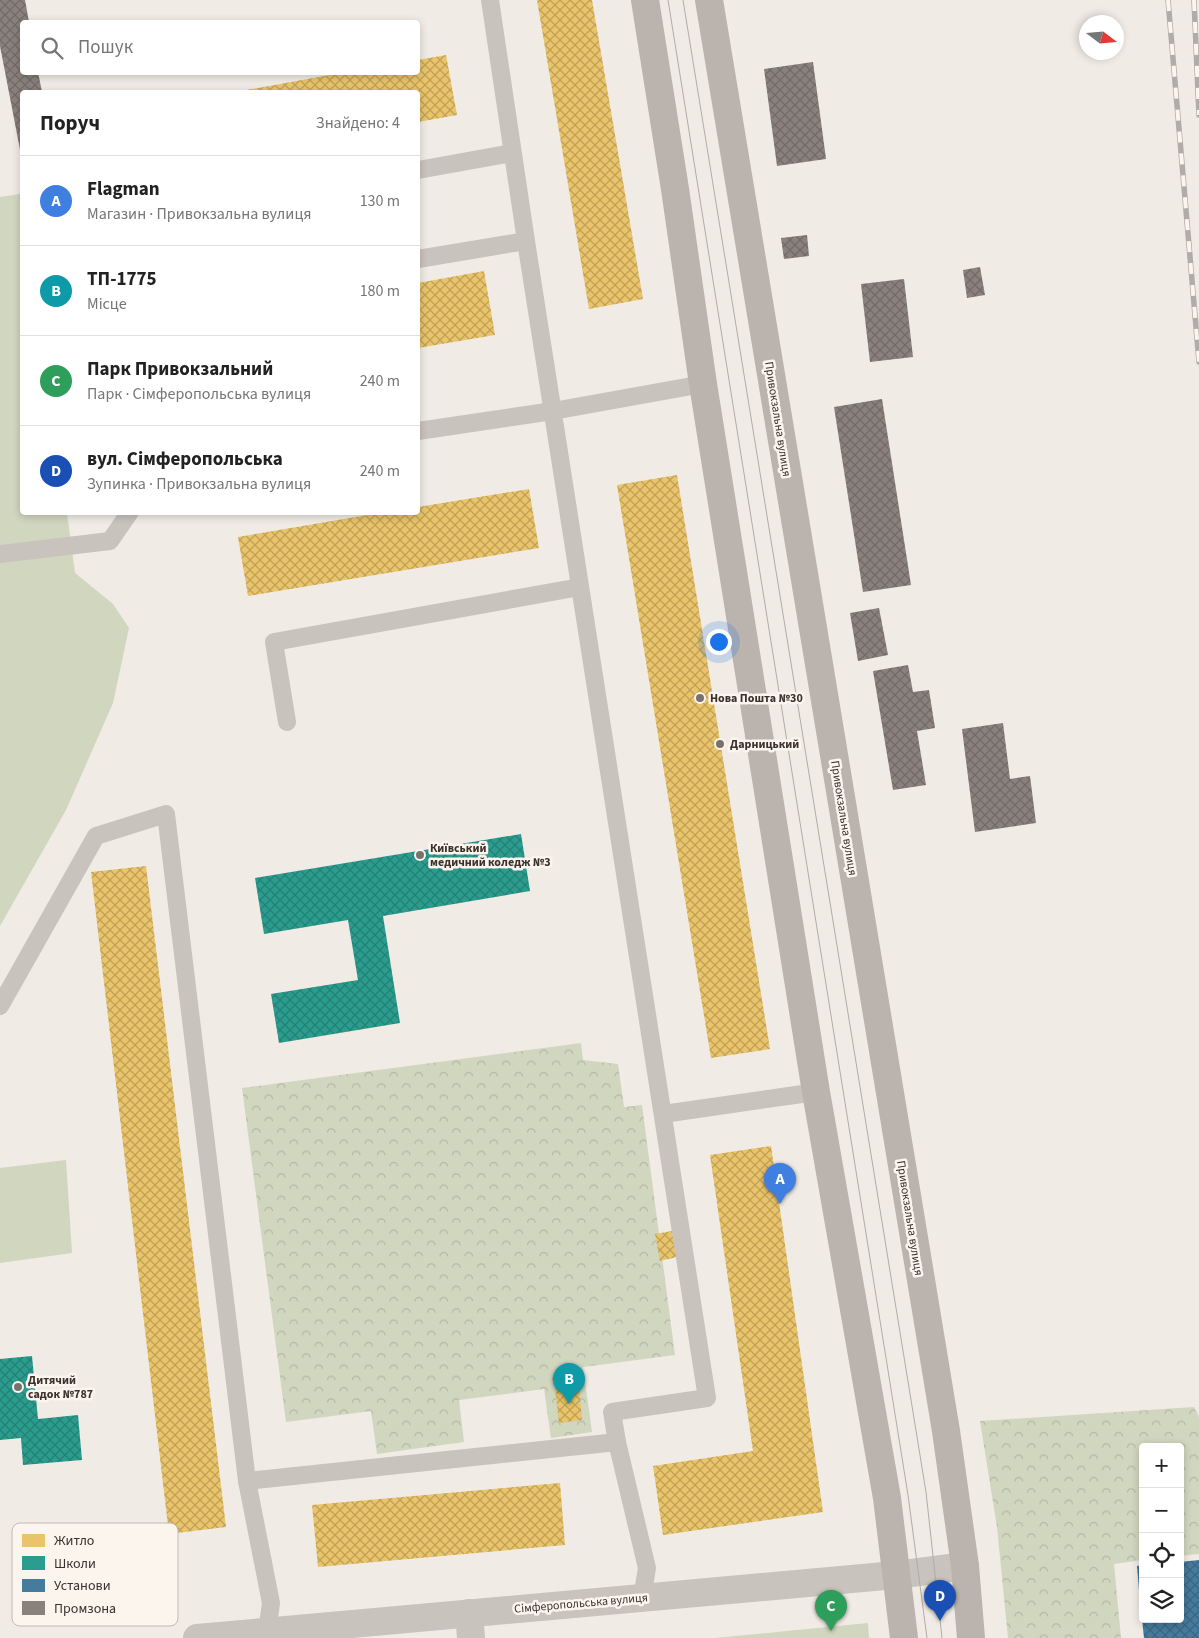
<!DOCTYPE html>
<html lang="uk">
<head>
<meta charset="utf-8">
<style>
  :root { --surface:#fff; --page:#f6f6f6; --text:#222; --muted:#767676; --line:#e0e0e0; --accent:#7c3aed }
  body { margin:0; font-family:"Source Sans 3",sans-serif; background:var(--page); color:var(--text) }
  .controls { position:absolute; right:15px; bottom:15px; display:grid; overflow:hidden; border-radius:5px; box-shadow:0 2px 8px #0003 }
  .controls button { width:45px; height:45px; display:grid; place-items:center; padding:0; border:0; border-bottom:1px solid var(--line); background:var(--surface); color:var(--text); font:25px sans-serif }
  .compass { position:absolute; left:1079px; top:15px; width:45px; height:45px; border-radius:50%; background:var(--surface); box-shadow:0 2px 8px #0003; rotate:106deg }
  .you { position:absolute; left:718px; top:641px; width:18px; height:18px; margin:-12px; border:4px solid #fff; border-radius:50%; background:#1a73e8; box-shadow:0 0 0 8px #1a73e833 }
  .badge { display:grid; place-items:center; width:32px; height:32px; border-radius:50%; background:var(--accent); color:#fff; font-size:16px; font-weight:700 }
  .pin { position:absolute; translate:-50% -41px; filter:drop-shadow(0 1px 2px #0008) }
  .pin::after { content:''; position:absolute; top:26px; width:18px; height:15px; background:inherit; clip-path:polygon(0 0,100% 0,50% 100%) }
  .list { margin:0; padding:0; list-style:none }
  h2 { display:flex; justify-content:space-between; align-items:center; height:65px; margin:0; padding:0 20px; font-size:21px }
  h2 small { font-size:16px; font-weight:400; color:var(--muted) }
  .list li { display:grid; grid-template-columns:32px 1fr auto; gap:15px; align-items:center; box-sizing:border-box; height:90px; padding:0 20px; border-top:1px solid var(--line) }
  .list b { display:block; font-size:19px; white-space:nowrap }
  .list p { margin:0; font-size:16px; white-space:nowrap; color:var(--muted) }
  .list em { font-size:16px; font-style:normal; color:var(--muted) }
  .icon { flex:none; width:28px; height:28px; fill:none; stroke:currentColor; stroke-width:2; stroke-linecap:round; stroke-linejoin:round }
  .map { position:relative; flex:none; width:1199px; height:1638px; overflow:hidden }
  .search { position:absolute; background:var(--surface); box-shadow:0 2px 8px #0003; left:20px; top:20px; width:400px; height:55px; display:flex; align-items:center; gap:12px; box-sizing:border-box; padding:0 18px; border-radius:5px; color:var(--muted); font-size:19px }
  .panel { position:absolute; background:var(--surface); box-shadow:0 2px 8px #0003; left:20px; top:90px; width:400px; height:425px; border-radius:5px }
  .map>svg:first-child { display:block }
  .green { fill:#d1d6bf }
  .forest { fill:url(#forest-crowns) }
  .homes { fill:url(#homes-cross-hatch) }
  .schools { fill:url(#schools-cross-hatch) }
  .public { fill:url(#public-cross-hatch) }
  .industry { fill:url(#industry-cross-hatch) }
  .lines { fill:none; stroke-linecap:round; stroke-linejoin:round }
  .lane { stroke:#c9c3be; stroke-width:18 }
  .street { stroke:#c9c3be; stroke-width:28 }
  .secondary { stroke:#bab3ae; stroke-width:28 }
  .tram { stroke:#b1aca8; stroke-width:1 }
  .rail-casing { stroke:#b1aca8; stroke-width:5.5 }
  .rail { stroke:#fbf5ee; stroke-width:4; stroke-dasharray:11; stroke-linecap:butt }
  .poi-dot { fill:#7a716c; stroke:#fbf5ee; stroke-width:2 }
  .labels { text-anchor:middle; stroke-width:5; stroke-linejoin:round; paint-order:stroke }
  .street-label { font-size:12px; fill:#3b302b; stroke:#fbf5ee }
  .poi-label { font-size:12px; font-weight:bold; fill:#3b302b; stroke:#fbf5ee; text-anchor:start }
  .key { fill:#fbf5ee; stroke:#c1bab4; stroke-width:1 }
  .key-label { font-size:14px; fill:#3b302b }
</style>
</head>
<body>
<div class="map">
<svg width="1199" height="1638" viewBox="0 0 1199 1638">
  <defs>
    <pattern id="forest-crowns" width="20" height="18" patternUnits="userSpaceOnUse" patternTransform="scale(1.25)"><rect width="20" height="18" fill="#d1d6bf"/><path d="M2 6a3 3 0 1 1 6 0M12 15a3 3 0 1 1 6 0" fill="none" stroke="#b4b8a4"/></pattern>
    <pattern id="homes-cross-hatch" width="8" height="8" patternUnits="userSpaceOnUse" patternTransform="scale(1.25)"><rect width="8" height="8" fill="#e9c46a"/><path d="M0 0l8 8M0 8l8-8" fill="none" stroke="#bea057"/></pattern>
    <pattern id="schools-cross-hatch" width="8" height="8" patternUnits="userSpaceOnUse" patternTransform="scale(1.25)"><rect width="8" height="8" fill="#2a9d8f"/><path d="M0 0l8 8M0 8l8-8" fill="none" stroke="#258075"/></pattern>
    <pattern id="public-cross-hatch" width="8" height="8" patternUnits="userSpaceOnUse" patternTransform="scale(1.25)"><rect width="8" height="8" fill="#457b9d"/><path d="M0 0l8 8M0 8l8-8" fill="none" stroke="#3b6580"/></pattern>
    <pattern id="industry-cross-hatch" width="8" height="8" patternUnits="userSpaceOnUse" patternTransform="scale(1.25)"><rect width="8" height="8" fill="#8a817c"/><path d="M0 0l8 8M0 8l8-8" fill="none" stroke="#726a66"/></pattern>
  </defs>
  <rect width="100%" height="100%" fill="#f0ebe5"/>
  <g class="green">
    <path d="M20,194L22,208V512L67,513L75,573L113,604L129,628L113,703L66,810L0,926V197Z"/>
    <path d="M66,1160L72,1253L0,1263V1168Z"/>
    <path d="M868,1623L869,1638H715Z"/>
  </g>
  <g class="forest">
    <path d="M581,1043L583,1060L618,1064L624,1107L642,1105L675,1355L583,1367L592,1432L551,1438L544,1389L459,1400L464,1442L377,1454L371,1411L286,1422L242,1088Z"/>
    <path d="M1194,1407L1199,1417V1554L1180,1556V1447H1143V1560L1114,1564L1121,1638H1008L997,1527L980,1421Z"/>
  </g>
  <g class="homes">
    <path d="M537,0H592L643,299L589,309Z"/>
    <path d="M446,55L457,115L418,122V92H236L346,72H418V60Z"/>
    <path d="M484,271L495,335L418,348V283Z"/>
    <path d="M677,475L770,1049L711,1058L617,485Z"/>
    <path d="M529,489L539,548L248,596L238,537L385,512H418V507Z"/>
    <path d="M146,866L226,1527L169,1534L91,872Z"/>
    <path d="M771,1146L823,1512L663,1535L653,1466L753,1451L710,1155Z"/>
    <path d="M672,1231L677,1257L660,1261L655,1234Z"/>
    <path d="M579,1386L582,1420L559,1423L555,1388Z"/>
    <path d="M560,1483L565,1545L318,1567L312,1505Z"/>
  </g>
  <g class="schools">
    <path d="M521,834L530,891L383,916L400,1023L279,1043L271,994L358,980L348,920L264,934L255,878Z"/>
    <path d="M32,1356L38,1419L78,1415L82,1460L23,1465L21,1438L0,1440V1359Z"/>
  </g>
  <g class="public">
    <path d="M1199,1560V1638H1144L1142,1619H1180V1562Z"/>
    <path d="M1143,1565V1614H1141L1137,1566Z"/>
  </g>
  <g class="industry">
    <path d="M0,0H25L29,22H22V72H38L42,92H22V160L0,46Z"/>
    <path d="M813,62L826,159L777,166L764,69Z"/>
    <path d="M807,235L809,256L784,259L781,238Z"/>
    <path d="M980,267L985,295L967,298L963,270Z"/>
    <path d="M904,279L913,357L870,362L861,284Z"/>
    <path d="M882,399L911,585L863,592L834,407Z"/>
    <path d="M879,608L888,655L858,661L850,613Z"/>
    <path d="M908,665L913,692L929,690L935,728L917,731L926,785L893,790L873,671Z"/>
    <path d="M1003,723L1010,779L1030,776L1036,823L975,832L962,729Z"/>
  </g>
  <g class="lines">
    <g class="lane">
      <path d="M490,0L526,241L707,1398L612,1412L617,1442L647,1568L642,1598"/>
      <path d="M418,170L512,153"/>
      <path d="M418,259L526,241"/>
      <path d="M418,431L553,411L703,384"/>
      <path d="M0,554L110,541L130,512"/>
      <path d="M287,722L274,642L580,587"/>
      <path d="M0,1006L96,836L166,814L247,1481L271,1603L267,1632"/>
      <path d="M663,1114L816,1092"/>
      <path d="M247,1481L617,1442"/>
    </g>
    <g class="street">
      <path d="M469,1613L471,1638"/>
      <path d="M197,1638L896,1575L965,1566"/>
    </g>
    <g class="secondary">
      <path d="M645,0L675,189L703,384L816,1092L887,1498L904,1638"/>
      <path d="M709,0L946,1431L965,1566L971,1638"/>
    </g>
    <g class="tram">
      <path d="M668,0L908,1495L927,1638"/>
      <path d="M683,0L926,1492L942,1638"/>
    </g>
    <defs>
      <g id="rail">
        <path d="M1168,0L1199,362"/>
        <path d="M1194,0L1199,115"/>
      </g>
    </defs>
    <use href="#rail" class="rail-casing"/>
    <use href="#rail" class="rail"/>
  </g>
  <g class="poi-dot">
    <circle cx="700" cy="698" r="5"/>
    <circle cx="720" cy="744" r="5"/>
    <circle cx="420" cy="855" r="5"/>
    <circle cx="18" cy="1387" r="5"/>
  </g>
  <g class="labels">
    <g class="street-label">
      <text transform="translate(778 419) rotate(81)" y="4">Привокзальна вулиця</text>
      <text transform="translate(844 818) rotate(81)" y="4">Привокзальна вулиця</text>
      <text transform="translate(910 1218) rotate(81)" y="4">Привокзальна вулиця</text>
      <text transform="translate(581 1603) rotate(-5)" y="4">Сімферопольська вулиця</text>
    </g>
    <g class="poi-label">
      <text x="710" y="702">Нова Пошта №30</text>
      <text x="730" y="748">Дарницький</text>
      <text x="430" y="852">Київський<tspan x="430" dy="14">медичний коледж №3</tspan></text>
      <text x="28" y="1384">Дитячий<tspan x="28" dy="14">садок №787</tspan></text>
    </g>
  </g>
  <rect x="12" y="1523" width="166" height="103" rx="8" class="key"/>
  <rect x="22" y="1534" width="23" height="13" fill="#e9c46a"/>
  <rect x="22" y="1556" width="23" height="14" fill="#2a9d8f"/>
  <rect x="22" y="1579" width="23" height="13" fill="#457b9d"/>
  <rect x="22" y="1601" width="23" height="14" fill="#8a817c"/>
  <g class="key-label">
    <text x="54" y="1545">Житло</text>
    <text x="54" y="1568">Школи</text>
    <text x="54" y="1590">Установи</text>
    <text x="54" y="1613">Промзона</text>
  </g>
</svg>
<div class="controls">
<button>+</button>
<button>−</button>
<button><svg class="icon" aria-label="locate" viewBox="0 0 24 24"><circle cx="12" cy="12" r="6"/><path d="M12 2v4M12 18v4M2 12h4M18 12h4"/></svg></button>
<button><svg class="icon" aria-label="layers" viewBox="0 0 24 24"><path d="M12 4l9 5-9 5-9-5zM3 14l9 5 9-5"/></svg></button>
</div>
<svg class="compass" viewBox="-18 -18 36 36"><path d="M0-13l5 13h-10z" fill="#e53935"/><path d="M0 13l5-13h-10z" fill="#767676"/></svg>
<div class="you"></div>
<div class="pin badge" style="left:780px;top:1204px;background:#3f7fe0">A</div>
<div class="pin badge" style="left:569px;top:1404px;background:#0f9aa8">B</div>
<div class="pin badge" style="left:831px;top:1631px;background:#2e9e5b">C</div>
<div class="pin badge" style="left:940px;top:1621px;background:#1a4fb4">D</div>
<div class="search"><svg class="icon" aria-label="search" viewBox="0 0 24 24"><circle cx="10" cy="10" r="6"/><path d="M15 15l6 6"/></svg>Пошук</div>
<section class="panel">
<h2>Поруч<small>Знайдено: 4</small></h2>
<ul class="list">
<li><span class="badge" style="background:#3f7fe0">A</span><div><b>Flagman</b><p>Магазин · Привокзальна вулиця</p></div><em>130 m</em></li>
<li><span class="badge" style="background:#0f9aa8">B</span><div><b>ТП-1775</b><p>Місце</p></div><em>180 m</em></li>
<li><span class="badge" style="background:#2e9e5b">C</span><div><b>Парк Привокзальний</b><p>Парк · Сімферопольська вулиця</p></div><em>240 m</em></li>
<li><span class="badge" style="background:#1a4fb4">D</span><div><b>вул. Сімферопольська</b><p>Зупинка · Привокзальна вулиця</p></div><em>240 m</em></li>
</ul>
</section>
</div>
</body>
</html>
